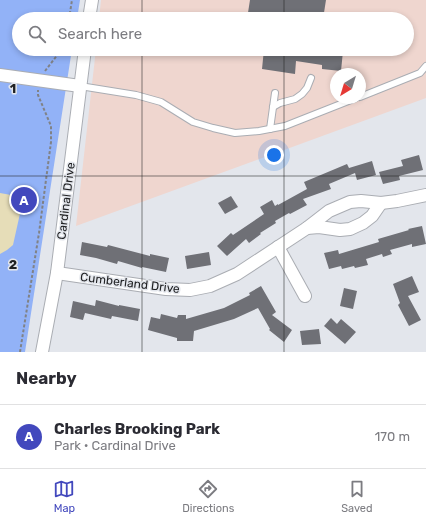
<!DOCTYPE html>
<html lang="en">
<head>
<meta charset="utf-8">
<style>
  :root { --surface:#fff; --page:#f7f7f7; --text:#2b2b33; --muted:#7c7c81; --line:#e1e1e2; --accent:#4248bd }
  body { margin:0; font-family:Rubik,sans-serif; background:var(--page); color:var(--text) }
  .compass { position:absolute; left:330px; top:68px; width:36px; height:36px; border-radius:50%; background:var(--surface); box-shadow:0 2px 6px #0003; rotate:218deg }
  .you { position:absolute; left:274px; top:155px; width:14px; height:14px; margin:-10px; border:3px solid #fff; border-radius:50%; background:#1a73e8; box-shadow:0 0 0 6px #1a73e833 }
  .badge { display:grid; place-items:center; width:26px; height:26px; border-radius:50%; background:var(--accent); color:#fff; font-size:13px; font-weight:700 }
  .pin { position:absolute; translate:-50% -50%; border:2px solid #fff; box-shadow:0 1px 4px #0006 }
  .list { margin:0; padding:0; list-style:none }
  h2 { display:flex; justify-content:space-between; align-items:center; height:52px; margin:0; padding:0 16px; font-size:17px }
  h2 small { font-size:13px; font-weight:400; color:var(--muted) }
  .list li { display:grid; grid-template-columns:26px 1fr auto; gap:12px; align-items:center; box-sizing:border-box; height:64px; padding:0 16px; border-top:1px solid var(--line) }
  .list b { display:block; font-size:15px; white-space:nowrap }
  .list p { margin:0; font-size:13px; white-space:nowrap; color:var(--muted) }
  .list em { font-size:13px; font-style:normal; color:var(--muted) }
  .icon { flex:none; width:22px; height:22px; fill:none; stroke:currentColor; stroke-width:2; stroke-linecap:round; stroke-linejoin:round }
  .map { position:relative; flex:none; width:426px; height:352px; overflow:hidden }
  .search { position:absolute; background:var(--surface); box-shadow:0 2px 6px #0003; left:12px; right:12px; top:12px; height:44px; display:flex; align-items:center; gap:10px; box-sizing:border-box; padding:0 14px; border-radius:22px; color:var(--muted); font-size:15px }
  .sheet { height:116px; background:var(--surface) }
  nav { display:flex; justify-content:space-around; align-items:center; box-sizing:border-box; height:56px; border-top:1px solid var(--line); background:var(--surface); font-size:11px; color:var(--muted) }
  nav a { display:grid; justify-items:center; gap:2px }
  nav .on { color:var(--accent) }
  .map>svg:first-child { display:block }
  .education { fill:#efd6cf; fill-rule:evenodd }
  .green { fill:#92b2f7 }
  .sand { fill:#e6ddb8 }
  .building { fill:#6f7076 }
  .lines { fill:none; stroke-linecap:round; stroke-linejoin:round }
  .service-casing { stroke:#aaadb3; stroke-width:8 }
  .minor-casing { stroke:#aaadb3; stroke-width:14 }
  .path { stroke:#808286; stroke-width:2; stroke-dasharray:3 2; stroke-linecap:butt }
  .service { stroke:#fff; stroke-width:6 }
  .minor { stroke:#fff; stroke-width:12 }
  .grid { fill:none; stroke:#202123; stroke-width:1; stroke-opacity:0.55 }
  .labels { text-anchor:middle; stroke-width:3; stroke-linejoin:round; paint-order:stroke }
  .street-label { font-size:12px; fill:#202123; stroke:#e3e6ec }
  .grid-label { font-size:13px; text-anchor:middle; font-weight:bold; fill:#202123; stroke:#e3e6ec; stroke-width:3; stroke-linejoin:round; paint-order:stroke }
</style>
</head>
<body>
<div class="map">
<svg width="426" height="352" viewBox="0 0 426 352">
  <rect width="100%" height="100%" fill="#e3e6ec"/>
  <path class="education" d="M101,0H426V98L76,226L96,49H407V19H99ZM336,74H360V98H336Z"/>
  <path class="green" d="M0,0H80L77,19H19V49H72L25,352H0Z"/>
  <path class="sand" d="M0,193L11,195L21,209L13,245L7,250L0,254Z"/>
  <g class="building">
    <path d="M250,0H326L323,19H247Z"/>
    <path d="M264,49H326L343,51L341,71L322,69V65L296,61L295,74L262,69Z"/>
    <path d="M419,155L423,170L399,176L400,180L383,184L379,172L403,166L401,160Z"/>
    <path d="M372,161L376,175L357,180L355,173L329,184L331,189L303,199L307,205L290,214L289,213L275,221L276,223L260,233L261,234L249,243L246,239L227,256L217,246L231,233L233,235L264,214L260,207L272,200L275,206L278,204V205L307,189L304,182L347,164L349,168Z"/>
    <path d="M231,196L238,207L225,214L218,203Z"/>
    <path d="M422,226L426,244L412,247V244L390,250L392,254L383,257L382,254L366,259L368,265L355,268L354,266L342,269L341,266L329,269L324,253L338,250L339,254L379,242L378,239L409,230L408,229Z"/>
    <path d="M82,242L107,247L108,245L150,256V254L169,258L166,272L142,267V268L118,261L117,264L96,258L80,255Z"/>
    <path d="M209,252L211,265L187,269L185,256Z"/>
    <path d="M412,276L419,292L408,296L421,320L409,326L398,305L400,303L393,284Z"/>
    <path d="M261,286L276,312L272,315L292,330L284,342L269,330L270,329L258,308L234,319L194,331L193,341H177V338L148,330L151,317L160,319L161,314L177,318L178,315H186V319L224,308L250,295L249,293Z"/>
    <path d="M344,288L357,291L353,309L340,306Z"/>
    <path d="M96,300L119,306V305L140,309L138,321L112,316L111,319L85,313L83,320L70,317L73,301L95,306Z"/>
    <path d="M331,318L337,324L341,319L356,332L345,344L324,326Z"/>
    <path d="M319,329L321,344L302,345L300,331Z"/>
  </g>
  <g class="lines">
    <defs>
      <g id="service">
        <path d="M80,86L136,95L161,102L193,122L213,128L235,133L259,131L285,126L356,98"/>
        <path d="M360,97L420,73L426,66"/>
        <path d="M273,107L280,103L295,99L302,94L307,88L311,78"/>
        <path d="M270,129L275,93"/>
      </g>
      <g id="minor">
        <path d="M89,19L92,0"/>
        <path d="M0,75L80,86"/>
        <path d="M307,228L319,227L340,230L350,229L363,223L372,216L381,203"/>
        <path d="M278,247L305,296"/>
        <path d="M57,273L166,289L190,290L210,286L237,274L307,228L329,211L350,202L361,201L381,203L397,201L426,195"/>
        <path d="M42,352L57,273L85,49"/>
      </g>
    </defs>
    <use href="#service" class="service-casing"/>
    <use href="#minor" class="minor-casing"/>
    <g class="path">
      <path d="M69,19L72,0"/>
      <path d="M45,71L62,49"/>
      <path d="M20,352L39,233L51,142V126L38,95V90"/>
    </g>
    <use href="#service" class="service"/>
    <use href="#minor" class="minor"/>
  </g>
  <path class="grid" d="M142,0V19M284,0V19M142,49V352M284,49V352M0,176H426"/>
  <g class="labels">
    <g class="street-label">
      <text transform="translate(66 201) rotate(-83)" y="4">Cardinal Drive</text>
      <text transform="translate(130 283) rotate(7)" y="4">Cumberland Drive</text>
    </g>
  </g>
  <g class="grid-label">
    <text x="13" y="93">1</text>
    <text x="13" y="269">2</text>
  </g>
</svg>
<svg class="compass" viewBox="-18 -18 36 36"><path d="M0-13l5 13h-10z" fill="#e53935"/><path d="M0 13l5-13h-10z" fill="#7c7c81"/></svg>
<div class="you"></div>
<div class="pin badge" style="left:24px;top:200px">A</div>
<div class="search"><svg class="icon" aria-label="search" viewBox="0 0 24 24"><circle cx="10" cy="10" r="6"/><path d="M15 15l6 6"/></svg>Search here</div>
</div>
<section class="sheet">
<h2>Nearby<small></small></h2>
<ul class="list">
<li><span class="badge">A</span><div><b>Charles Brooking Park</b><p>Park · Cardinal Drive</p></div><em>170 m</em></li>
</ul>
</section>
<nav>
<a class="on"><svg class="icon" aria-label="map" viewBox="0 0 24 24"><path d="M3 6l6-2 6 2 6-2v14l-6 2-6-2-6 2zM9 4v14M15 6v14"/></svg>Map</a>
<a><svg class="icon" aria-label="directions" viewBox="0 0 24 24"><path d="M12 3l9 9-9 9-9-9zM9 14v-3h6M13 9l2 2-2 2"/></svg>Directions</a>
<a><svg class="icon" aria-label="saved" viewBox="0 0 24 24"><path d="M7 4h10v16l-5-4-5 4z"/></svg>Saved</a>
</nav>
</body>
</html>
